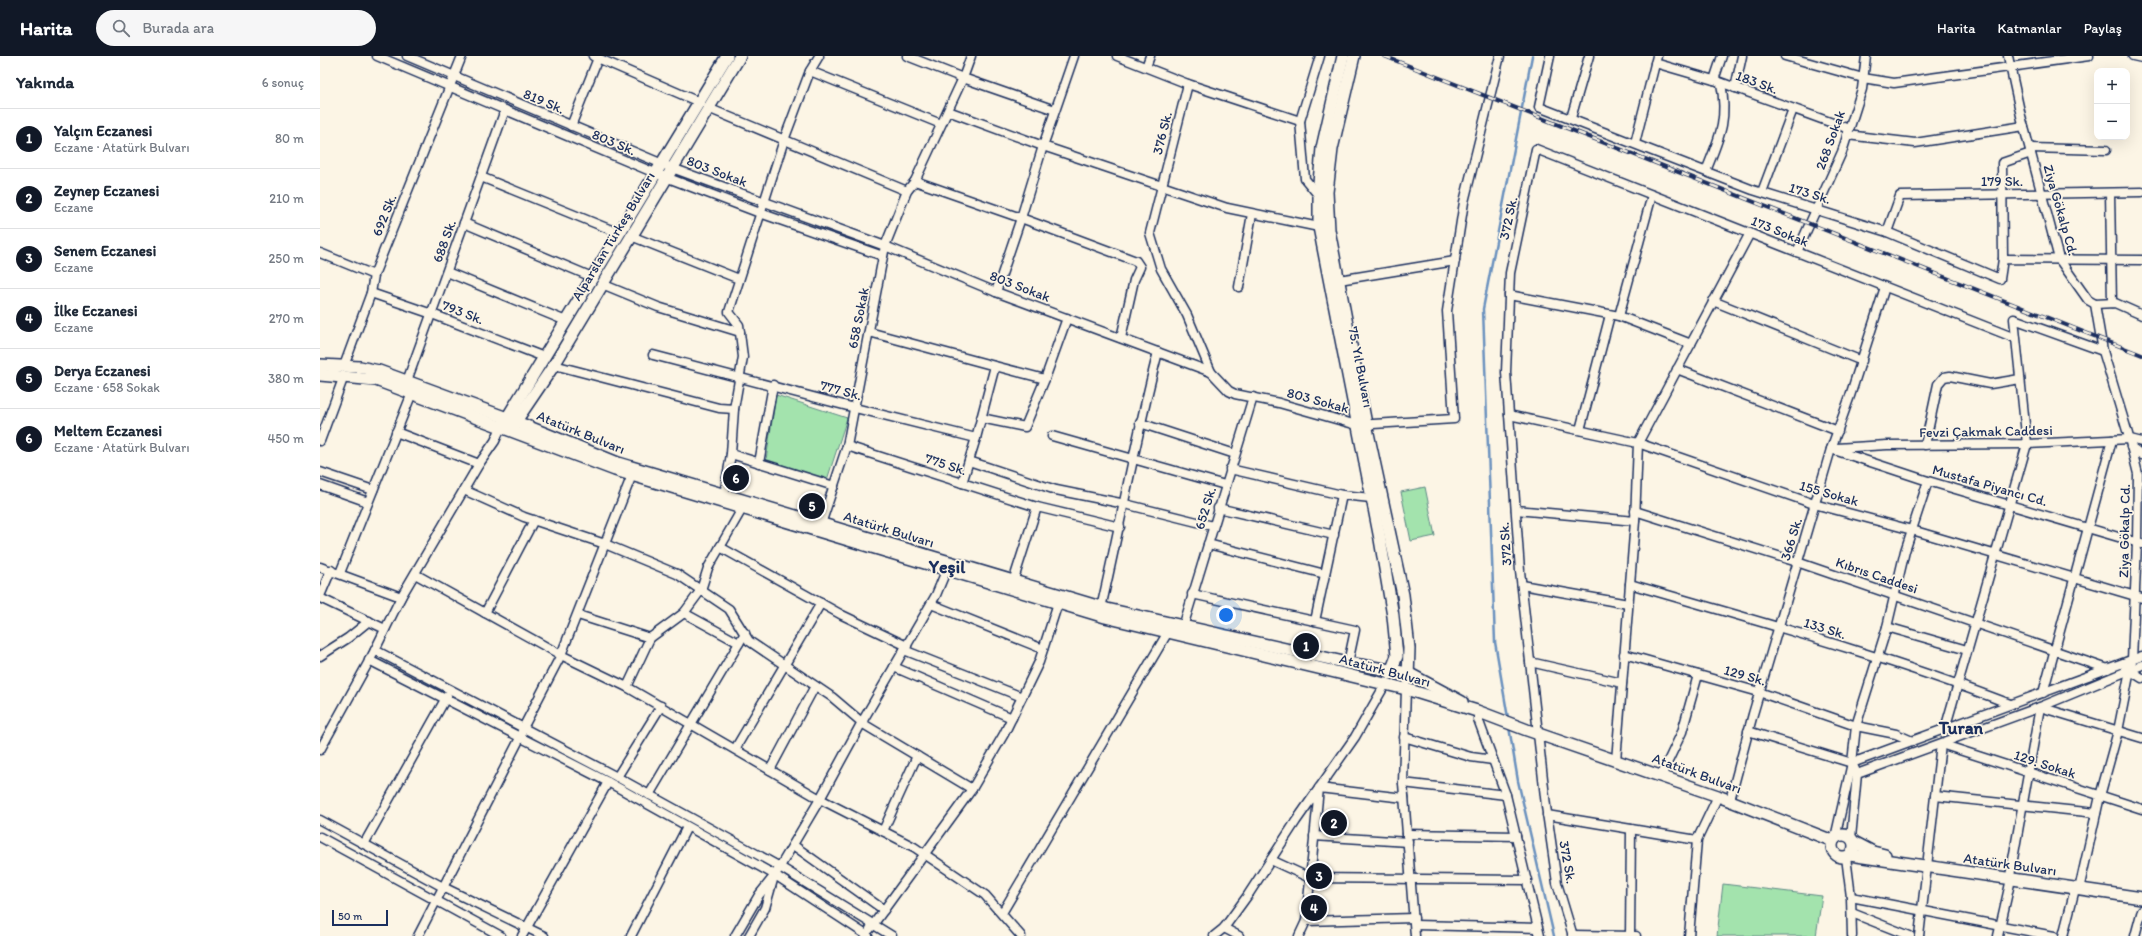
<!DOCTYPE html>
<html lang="tr">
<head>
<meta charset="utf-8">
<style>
  :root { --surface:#fff; --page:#f6f6f7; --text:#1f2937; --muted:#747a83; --line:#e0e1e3; --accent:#111827 }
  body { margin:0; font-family:Itim,sans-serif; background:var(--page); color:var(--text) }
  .controls { position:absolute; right:12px; top:12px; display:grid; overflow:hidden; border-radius:8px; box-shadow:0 4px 16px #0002 }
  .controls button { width:36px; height:36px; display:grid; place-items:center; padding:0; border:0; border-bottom:1px solid var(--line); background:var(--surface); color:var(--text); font:20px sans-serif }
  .scale { position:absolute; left:12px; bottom:10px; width:56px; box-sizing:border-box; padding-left:4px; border:2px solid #1b2f5e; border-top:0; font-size:11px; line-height:14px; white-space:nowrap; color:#1b2f5e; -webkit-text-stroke:3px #fcf5e5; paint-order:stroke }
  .you { position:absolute; left:906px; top:559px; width:14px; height:14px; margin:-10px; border:3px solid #fff; border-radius:50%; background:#1a73e8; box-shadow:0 0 0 6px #1a73e833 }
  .badge { display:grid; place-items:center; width:26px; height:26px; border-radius:50%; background:var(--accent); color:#fff; font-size:13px; font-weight:700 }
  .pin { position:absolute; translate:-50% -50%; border:2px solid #fff; box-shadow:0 1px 4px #0006 }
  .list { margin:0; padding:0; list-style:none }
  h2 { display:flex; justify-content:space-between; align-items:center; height:52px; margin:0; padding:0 16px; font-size:17px }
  h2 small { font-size:13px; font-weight:400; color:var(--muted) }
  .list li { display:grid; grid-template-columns:26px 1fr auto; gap:12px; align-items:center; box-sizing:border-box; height:60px; padding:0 16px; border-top:1px solid var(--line) }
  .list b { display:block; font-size:15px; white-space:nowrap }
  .list p { margin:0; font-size:13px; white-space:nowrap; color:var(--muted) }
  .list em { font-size:13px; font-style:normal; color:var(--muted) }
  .icon { flex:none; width:22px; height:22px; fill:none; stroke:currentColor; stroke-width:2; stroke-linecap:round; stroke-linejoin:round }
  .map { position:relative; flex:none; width:1822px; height:880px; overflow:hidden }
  header { display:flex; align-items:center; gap:24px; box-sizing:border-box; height:56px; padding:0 20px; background:var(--accent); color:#fff }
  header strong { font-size:19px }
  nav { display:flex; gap:22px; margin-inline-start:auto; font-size:14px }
  .search { width:280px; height:36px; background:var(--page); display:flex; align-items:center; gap:10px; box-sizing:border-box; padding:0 14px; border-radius:22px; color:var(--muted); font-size:15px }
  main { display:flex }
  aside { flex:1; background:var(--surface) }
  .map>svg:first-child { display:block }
  .green { fill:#a3e3ad; stroke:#5f8986 }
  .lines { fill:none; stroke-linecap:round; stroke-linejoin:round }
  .stream { stroke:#6b91be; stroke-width:2.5 }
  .minor-casing { stroke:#1b2f5e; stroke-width:11 }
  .major-casing { stroke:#1b2f5e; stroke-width:14 }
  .minor { stroke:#fcf5e5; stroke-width:8 }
  .major { stroke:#fcf5e5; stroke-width:11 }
  .rail-casing { stroke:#1b2f5e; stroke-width:4 }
  .rail { stroke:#fcf5e5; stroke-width:2.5; stroke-dasharray:8; stroke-linecap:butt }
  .labels { text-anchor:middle; stroke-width:3.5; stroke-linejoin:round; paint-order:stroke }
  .street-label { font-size:14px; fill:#1b2f5e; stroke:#fcf5e5 }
  .district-label { font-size:18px; font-weight:bold; fill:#1b2f5e; stroke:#fcf5e5 }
</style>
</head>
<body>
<header>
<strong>Harita</strong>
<div class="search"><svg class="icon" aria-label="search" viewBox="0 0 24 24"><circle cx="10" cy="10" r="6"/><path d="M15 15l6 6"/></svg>Burada ara</div>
<nav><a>Harita</a><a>Katmanlar</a><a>Paylaş</a></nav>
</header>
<main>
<aside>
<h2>Yakında<small>6 sonuç</small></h2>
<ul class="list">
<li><span class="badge">1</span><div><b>Yalçın Eczanesi</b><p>Eczane · Atatürk Bulvarı</p></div><em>80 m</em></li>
<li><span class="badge">2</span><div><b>Zeynep Eczanesi</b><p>Eczane</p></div><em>210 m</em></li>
<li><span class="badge">3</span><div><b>Senem Eczanesi</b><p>Eczane</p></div><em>250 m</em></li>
<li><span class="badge">4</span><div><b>İlke Eczanesi</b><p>Eczane</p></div><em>270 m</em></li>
<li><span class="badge">5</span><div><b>Derya Eczanesi</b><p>Eczane · 658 Sokak</p></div><em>380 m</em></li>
<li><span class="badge">6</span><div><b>Meltem Eczanesi</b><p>Eczane · Atatürk Bulvarı</p></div><em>450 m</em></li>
</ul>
</aside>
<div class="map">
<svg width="1822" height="880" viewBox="0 0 1822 880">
  <rect width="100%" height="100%" fill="#fcf5e5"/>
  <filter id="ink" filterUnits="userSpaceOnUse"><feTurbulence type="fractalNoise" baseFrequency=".025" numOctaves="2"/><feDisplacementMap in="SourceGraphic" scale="8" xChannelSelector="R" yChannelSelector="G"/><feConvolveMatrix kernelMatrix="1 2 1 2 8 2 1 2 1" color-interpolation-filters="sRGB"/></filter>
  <g filter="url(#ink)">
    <g class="green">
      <path d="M456,339L527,362L507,424L446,404Z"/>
      <path d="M1105,431L1115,480L1091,485L1081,436Z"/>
      <path d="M1403,828L1502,840L1496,880H1397Z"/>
    </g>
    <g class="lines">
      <g class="stream">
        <path d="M1188,662L1175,586L1163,253L1212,0"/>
        <path d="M1189,671L1198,725L1234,880"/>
      </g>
      <defs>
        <g id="minor">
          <path d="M57,0L335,117L440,157L563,200"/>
          <path d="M87,0L352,112L565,190L676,236L891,316L909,335L915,338L959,347L1037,369L1134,363L1127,255L1144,146L1180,0"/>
          <path d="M273,0L379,46"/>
          <path d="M651,0L643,22L735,54"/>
          <path d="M797,0L868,28"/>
          <path d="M1230,0L1219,51L1433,134L1567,176L1680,223L1683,203L1822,204"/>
          <path d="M1465,0L1543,22L1574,27L1769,0"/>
          <path d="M1688,0L1701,60L1739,203L1768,244L1775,248L1783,295L1808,378L1818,418L1817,487L1812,604L1798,675L1780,740L1760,829"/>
          <path d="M1813,0L1822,2"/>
          <path d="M1335,7L1397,25L1529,73"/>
          <path d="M826,11L830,0"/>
          <path d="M490,15L621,68"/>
          <path d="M1394,24L1402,0"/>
          <path d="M1415,32L1422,0"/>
          <path d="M388,52L587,135"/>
          <path d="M628,55L723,90L754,0"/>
          <path d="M1251,62L1269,0"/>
          <path d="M980,65L1000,0"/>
          <path d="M251,70L278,2"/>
          <path d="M1527,79L1595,87L1704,70"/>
          <path d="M1315,87L1337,0"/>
          <path d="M1710,92L1786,94"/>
          <path d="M1386,115C1400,80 1408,65 1401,27"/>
          <path d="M161,121L299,177"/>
          <path d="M595,125L701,162L676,236"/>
          <path d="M1442,136L1473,53"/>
          <path d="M1790,137L1792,247"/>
          <path d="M144,167L272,221"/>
          <path d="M1567,176L1580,140L1822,136"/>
          <path d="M311,180L419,223"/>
          <path d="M1477,196L1522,96L1542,33L1546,0"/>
          <path d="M0,197L54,219"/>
          <path d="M1683,203L1682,107L1711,97"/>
          <path d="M127,216L246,265"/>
          <path d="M1019,224L1135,205"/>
          <path d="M282,228L338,251L420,276"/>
          <path d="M919,231L932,158"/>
          <path d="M51,237L112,258L224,301"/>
          <path d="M1189,239L1299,260L1371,288"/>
          <path d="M1393,245L1542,305"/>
          <path d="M1775,248L1795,247L1822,259"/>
          <path d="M1299,260L1332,139"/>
          <path d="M549,276L675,310L656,382"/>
          <path d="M801,282L814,224L820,211L816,205L701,162L723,90L907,152L999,171"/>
          <path d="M333,299L535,352L656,382L642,427"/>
          <path d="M234,309L399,352L414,353L423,301L419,269L409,256L464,84L490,15L499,0"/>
          <path d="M24,310L51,237L54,219L142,0"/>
          <path d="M1357,313L1518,375"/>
          <path d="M891,316L867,259L841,213L830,177L868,28L980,65L985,123L999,140"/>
          <path d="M725,323L747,262"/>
          <path d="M87,325L185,54"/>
          <path d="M1189,359L1318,387L1494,448L1592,474L1822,542"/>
          <path d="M661,362L705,371L725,323L675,310"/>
          <path d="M820,367L915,398"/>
          <path d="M1260,374L1290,259"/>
          <path d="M76,376L159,408"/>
          <path d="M732,380L905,429"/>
          <path d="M0,385L24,320"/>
          <path d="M1605,389L1618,328L1624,321L1630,320L1670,328L1700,323"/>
          <path d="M527,390L717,451"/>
          <path d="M1811,391L1822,399"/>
          <path d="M1516,392L1567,389L1707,388L1810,383L1822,386"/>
          <path d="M1511,393L1608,425L1822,488"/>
          <path d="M411,398L514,430"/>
          <path d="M649,405L736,434L805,448L893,470"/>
          <path d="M439,407L453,329"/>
          <path d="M910,413L1022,439"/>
          <path d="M0,416L53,434"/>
          <path d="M0,429L48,446"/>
          <path d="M144,434L204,461L285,488L357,518L409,553L429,585L512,641L545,669L652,733"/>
          <path d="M404,439L411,398L414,353"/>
          <path d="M898,452L1014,479"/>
          <path d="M1196,454L1315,465"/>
          <path d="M1315,455L1477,506L1788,613"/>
          <path d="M501,468L527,390L565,190L587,135L595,125L643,22L587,0"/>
          <path d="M888,488L1005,518"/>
          <path d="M400,491L522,559L587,590"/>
          <path d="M0,511L81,541"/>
          <path d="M20,517L92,337"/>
          <path d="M95,518L241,599L307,631L500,743L594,791L665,839L701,880"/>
          <path d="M693,526L717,451L800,471"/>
          <path d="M1310,528C1437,565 1566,600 1690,648"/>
          <path d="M1202,529L1308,548"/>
          <path d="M872,538L1035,574L1028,607"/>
          <path d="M0,540L11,514"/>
          <path d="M0,542L65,573"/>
          <path d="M611,548L723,593"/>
          <path d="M781,552C801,466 816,380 838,296"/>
          <path d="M165,557L214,464"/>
          <path d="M364,557L419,587"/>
          <path d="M258,559L330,582L364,557L381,534L388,512L422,453"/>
          <path d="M995,565L1022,439L1051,442"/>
          <path d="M863,571L933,341"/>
          <path d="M1567,571L1647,594"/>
          <path d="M55,594L297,721L460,811L572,880"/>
          <path d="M584,594L702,641"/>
          <path d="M1304,598L1439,636L1536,670L1576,678L1592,685"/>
          <path d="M0,600L28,582L49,565"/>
          <path d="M49,604L288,726L455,819L548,880"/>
          <path d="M1210,606L1302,627"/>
          <path d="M574,611L692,662"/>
          <path d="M1806,612L1822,622"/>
          <path d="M307,631L330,582"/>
          <path d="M1086,633L1083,727L1095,880"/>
          <path d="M1723,637L1792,384"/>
          <path d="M1159,656L1158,663L1186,739L1220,880"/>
          <path d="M1625,673L1707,388L1694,263L1783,295"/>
          <path d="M1428,675L1532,707"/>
          <path d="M1084,681L1151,701L1173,704"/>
          <path d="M1621,688L1822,753"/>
          <path d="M415,693L501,547"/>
          <path d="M0,694L53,598L81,541L159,408L175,385L181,371"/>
          <path d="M1296,705L1315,465L1318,387L1430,177"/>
          <path d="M1532,707L1822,600"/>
          <path d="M450,714L495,630"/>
          <path d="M1537,718L1720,651L1822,609"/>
          <path d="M1341,720L1362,676L1378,619"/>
          <path d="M297,721L341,650"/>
          <path d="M1083,727L1186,739"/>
          <path d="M329,739L425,577"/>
          <path d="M1615,740L1776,757"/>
          <path d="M1410,744L1433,658L1511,393L1530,340L1565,231"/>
          <path d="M1227,759L1377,784"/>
          <path d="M0,764L123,831L224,880"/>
          <path d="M563,775L597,700"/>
          <path d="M1087,778L1196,780"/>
          <path d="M994,780L1088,786"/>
          <path d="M0,781L181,880"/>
          <path d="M1515,782L1532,707"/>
          <path d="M1531,782L1537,718L1532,707L1536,670L1567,571L1585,495L1608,425"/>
          <path d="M44,788L127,640"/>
          <path d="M473,789L564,854"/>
          <path d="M1526,801L1531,841L1532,880"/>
          <path d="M951,804L990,822L1207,824"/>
          <path d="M1690,820L1720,651L1822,682"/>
          <path d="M1531,841L1734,880"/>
          <path d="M682,857L848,576"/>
          <path d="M1532,857L1590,880"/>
          <path d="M986,865L1094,862"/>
          <path d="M1095,869L1218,872"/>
          <path d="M904,872L919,880"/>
          <path d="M550,873L652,733L684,678L719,606L738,547"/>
          <path d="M1252,879L1316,880"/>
          <path d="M98,880L200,682L203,672L241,599L312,419"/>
          <path d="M202,880L288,726"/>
          <path d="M311,880L367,771"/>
          <path d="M415,880L439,839L455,819L500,743L542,666L616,539L626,515"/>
          <path d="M429,880L445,852L453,824"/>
          <path d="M894,880L904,872L928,839L976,765L1035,681L1066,627"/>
          <path d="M979,880L986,865L999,732L1084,742"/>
          <path d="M1253,880L1237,827L1226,750L1200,515L1186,316L1190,217L1216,93L1695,282"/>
          <path d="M1310,880L1311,773"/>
          <path d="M1369,880L1377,784L1398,740"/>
          <path d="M1599,880L1621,688"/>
          <path d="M1678,880L1691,823"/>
          <path d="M1743,880L1755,833"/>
          <path d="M1815,880L1822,854"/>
        </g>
        <g id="major">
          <path d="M1023,0L1002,92L999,127V171L1060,483L1073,560L1077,600L1070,618"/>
          <path d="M1034,0L1012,93L1007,136L1009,174L1046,368L1083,539L1089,592L1088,623"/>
          <path d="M0,309L40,311L59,315L187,362L298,407L787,553L1028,607L1088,617L1142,646"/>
          <path d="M0,319L56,324L295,414L785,561L1086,633L1157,655L1207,674L1398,740L1513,785"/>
          <path d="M184,367L407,0"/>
          <path d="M192,371L234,309L420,0"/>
          <circle cx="1523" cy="790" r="11"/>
          <path d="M1534,786L1553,796L1565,799"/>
          <path d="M1530,799L1822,842"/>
        </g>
      </defs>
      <use href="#minor" class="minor-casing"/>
      <use href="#major" class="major-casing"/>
      <use href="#minor" class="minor"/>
      <use href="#major" class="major"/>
      <defs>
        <path id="rail" d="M1064,0L1822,299"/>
      </defs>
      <use href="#rail" class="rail-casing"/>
      <use href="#rail" class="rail"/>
    </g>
  </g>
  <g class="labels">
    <g class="street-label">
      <text transform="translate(1437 26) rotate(20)" y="5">183 Sk.</text>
      <text transform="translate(224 45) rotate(23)" y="5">819 Sk.</text>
      <text transform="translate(842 77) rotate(-76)" y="5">376 Sk.</text>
      <text transform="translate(1510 84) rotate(-70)" y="5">268 Sokak</text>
      <text transform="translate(294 86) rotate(23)" y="5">803 Sk.</text>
      <text transform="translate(397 115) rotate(21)" y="5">803 Sokak</text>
      <text x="1682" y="130">179 Sk.</text>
      <text transform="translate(1490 137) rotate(17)" y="5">173 Sk.</text>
      <text transform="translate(1741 154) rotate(74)" y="5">Ziya Gökalp Cd.</text>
      <text transform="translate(64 159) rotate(-68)" y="5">692 Sk.</text>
      <text transform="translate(1188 162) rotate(-78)" y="5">372 Sk.</text>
      <text transform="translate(1460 175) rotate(22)" y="5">173 Sokak</text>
      <text transform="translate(293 180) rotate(-59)" y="5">Alparslan Türkeş Bulvarı</text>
      <text transform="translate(124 185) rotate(-70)" y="5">688 Sk.</text>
      <text transform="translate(700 230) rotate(21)" y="5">803 Sokak</text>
      <text transform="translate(143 256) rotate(21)" y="5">793 Sk.</text>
      <text transform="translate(538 262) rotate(-79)" y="5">658 Sokak</text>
      <text transform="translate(1041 311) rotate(79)" y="5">75. Yıl Bulvarı</text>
      <text transform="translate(521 334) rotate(15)" y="5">777 Sk.</text>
      <text transform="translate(998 344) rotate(15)" y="5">803 Sokak</text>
      <text transform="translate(1666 375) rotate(-1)" y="5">Fevzi Çakmak Caddesi</text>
      <text transform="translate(261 376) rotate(22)" y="5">Atatürk Bulvarı</text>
      <text transform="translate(626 408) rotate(18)" y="5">775 Sk.</text>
      <text transform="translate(1670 429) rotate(16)" y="5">Mustafa Piyancı Cd.</text>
      <text transform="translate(1509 437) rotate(16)" y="5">155 Sokak</text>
      <text transform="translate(885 452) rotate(-73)" y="5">652 Sk.</text>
      <text transform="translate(569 473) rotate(17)" y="5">Atatürk Bulvarı</text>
      <text transform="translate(1804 475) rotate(-89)" y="5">Ziya Gökalp Cd.</text>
      <text transform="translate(1471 483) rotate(-73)" y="5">366 Sk.</text>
      <text transform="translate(1185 488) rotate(-94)" y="5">372 Sk.</text>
      <text transform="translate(1557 519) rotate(19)" y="5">Kıbrıs Caddesi</text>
      <text transform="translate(1505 572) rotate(17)" y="5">133 Sk.</text>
      <text transform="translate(1065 614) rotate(15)" y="5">Atatürk Bulvarı</text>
      <text transform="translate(1425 619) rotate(16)" y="5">129 Sk.</text>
      <text transform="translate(1725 708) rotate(18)" y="5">129. Sokak</text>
      <text transform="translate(1377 717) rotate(20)" y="5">Atatürk Bulvarı</text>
      <text transform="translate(1248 806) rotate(80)" y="5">372 Sk.</text>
      <text transform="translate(1690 808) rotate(8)" y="5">Atatürk Bulvarı</text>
    </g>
    <g class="district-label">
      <text x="627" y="517">Yeşil</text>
      <text x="1641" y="678">Turan</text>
    </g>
  </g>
</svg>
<div class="controls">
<button>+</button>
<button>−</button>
</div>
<div class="scale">50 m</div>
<div class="you"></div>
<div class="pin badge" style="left:986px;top:590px">1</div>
<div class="pin badge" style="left:1014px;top:767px">2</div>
<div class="pin badge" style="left:999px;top:820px">3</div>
<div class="pin badge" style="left:994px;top:852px">4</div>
<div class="pin badge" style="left:492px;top:450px">5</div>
<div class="pin badge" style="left:416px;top:422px">6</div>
</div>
</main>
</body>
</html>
